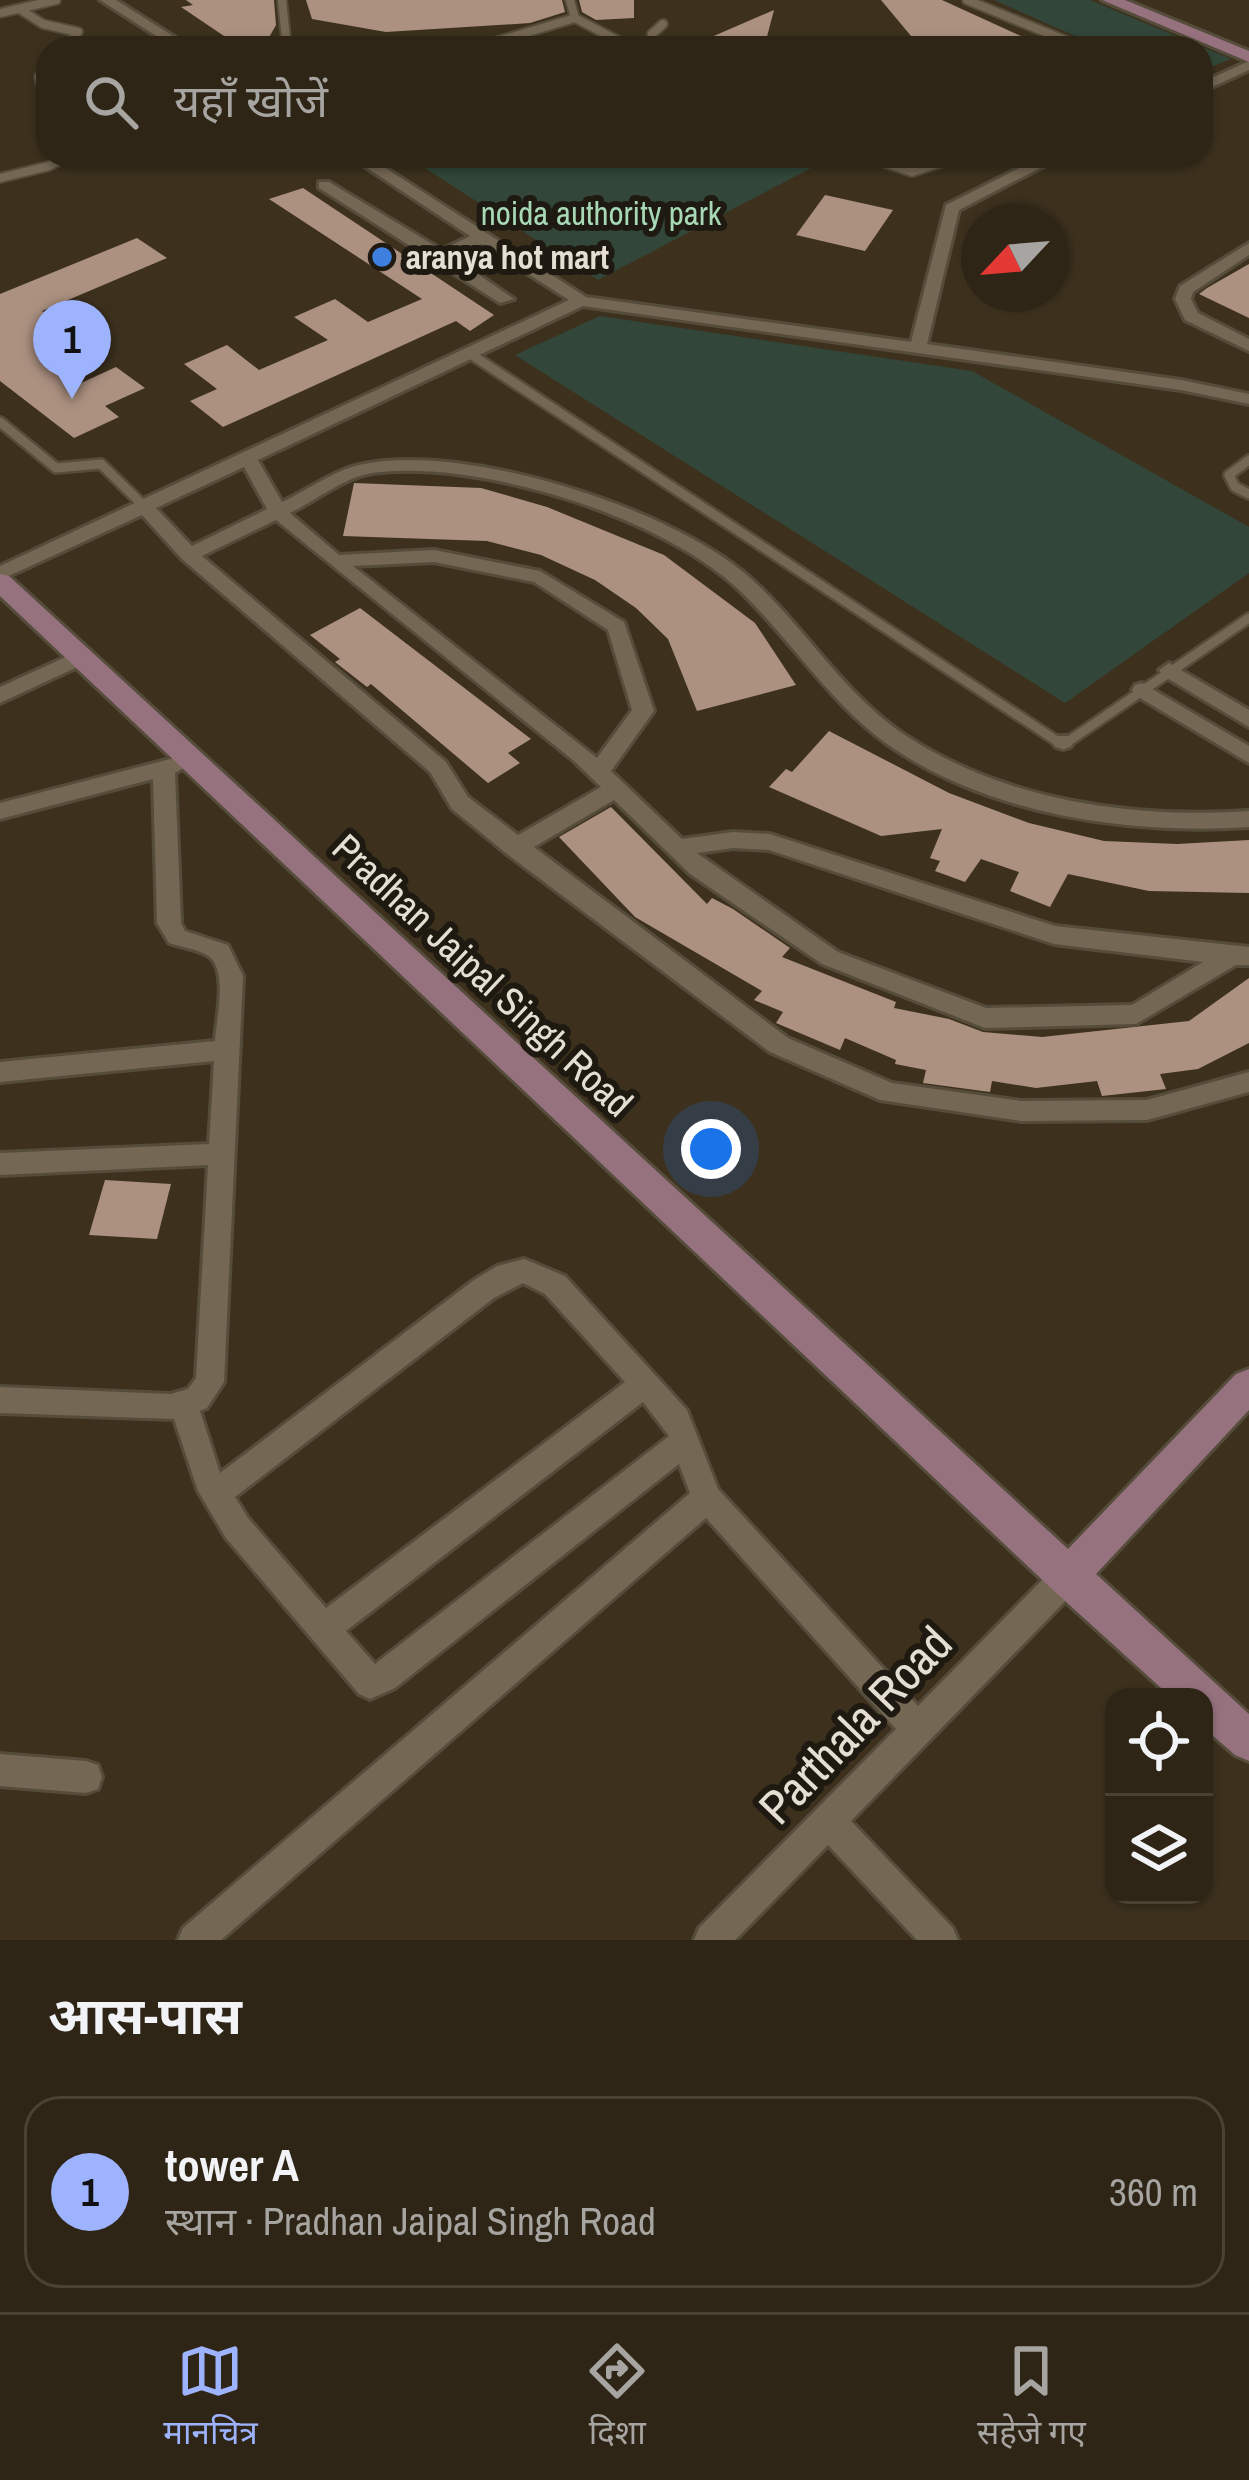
<!DOCTYPE html>
<html lang="hi">
<head>
<meta charset="utf-8">
<style>
  :root { --surface:#2e2516; --page:#362d1f; --text:#f1f3f6; --muted:#a7a5a1; --line:#494235; --accent:#9eb3fd }
  body { margin:0; font-family:"Archivo Narrow","Noto Sans Devanagari",sans-serif; background:var(--page); color:var(--text) }
  .controls { position:absolute; right:36px; bottom:36px; display:grid; overflow:hidden; border-radius:24px; box-shadow:0 3px 9px #0004 }
  .controls button { width:108px; height:108px; display:grid; place-items:center; padding:0; border:0; border-bottom:3px solid var(--line); background:var(--surface); color:var(--text); font:60px sans-serif }
  .compass { position:absolute; left:961px; top:204px; width:108px; height:108px; border-radius:50%; background:var(--surface); box-shadow:0 3px 9px #0004; rotate:244deg }
  .you { position:absolute; left:711px; top:1149px; width:42px; height:42px; margin:-30px; border:9px solid #fff; border-radius:50%; background:#1a73e8; box-shadow:0 0 0 18px #1a73e833 }
  .badge { display:grid; place-items:center; width:78px; height:78px; border-radius:50%; background:var(--accent); color:#111; font-size:39px; font-weight:700 }
  .pin { position:absolute; translate:-50% -99px; filter:drop-shadow(0 3px 6px #0008) }
  .pin::after { content:''; position:absolute; top:63px; width:42px; height:36px; background:inherit; clip-path:polygon(0 0,100% 0,50% 100%) }
  .list { margin:0; padding:0; list-style:none }
  h2 { display:flex; justify-content:space-between; align-items:center; height:156px; margin:0; padding:0 48px; font-size:51px }
  h2 small { font-size:39px; font-weight:400; color:var(--muted) }
  .list li { display:grid; grid-template-columns:78px 1fr auto; gap:36px; align-items:center; box-sizing:border-box; height:192px; margin:0 24px 24px; padding:0 24px; border:3px solid var(--line); border-radius:36px }
  .list b { display:block; font-size:45px; white-space:nowrap }
  .list p { margin:0; font-size:39px; white-space:nowrap; color:var(--muted) }
  .list em { font-size:39px; font-style:normal; color:var(--muted) }
  .icon { flex:none; width:66px; height:66px; fill:none; stroke:currentColor; stroke-width:2; stroke-linecap:round; stroke-linejoin:round }
  .map { position:relative; flex:none; width:1249px; height:1940px; overflow:hidden }
  .search { position:absolute; background:var(--surface); box-shadow:0 3px 9px #0004; left:36px; right:36px; top:36px; height:132px; display:flex; align-items:center; gap:30px; box-sizing:border-box; padding:0 42px; border-radius:36px; color:var(--muted); font-size:45px }
  .sheet { height:372px; background:var(--surface) }
  nav { display:flex; justify-content:space-around; align-items:center; box-sizing:border-box; height:168px; border-top:3px solid var(--line); background:var(--surface); font-size:33px; color:var(--muted) }
  nav a { display:grid; justify-items:center; gap:6px }
  nav .on { color:var(--accent) }
  .map>svg:first-child { display:block }
  .green { fill:#324739 }
  .building { fill:#ac9180 }
  .lines { fill:none; stroke-linecap:round; stroke-linejoin:round }
  .lane-far2-casing { stroke:#554c3b; stroke-width:12 }
  .lane-far1-casing { stroke:#554c3b; stroke-width:14 }
  .lane-casing { stroke:#554c3b; stroke-width:18 }
  .street-casing { stroke:#554c3b; stroke-width:6 }
  .secondary-casing { stroke:#554c3b; stroke-width:6 }
  .lane-far2 { stroke:#746753; stroke-width:8 }
  .lane-far1 { stroke:#746753; stroke-width:9 }
  .lane { stroke:#746753; stroke-width:12 }
  .street { fill:#746753; fill-rule:evenodd }
  .secondary { fill:#96727f; fill-rule:evenodd }
  .shop-dot { fill:#3f7fe0; stroke:#1f1a11; stroke-width:4.5 }
  .labels { text-anchor:middle; stroke-width:12; stroke-linejoin:round; paint-order:stroke }
  .far-park-label { font-size:33px; fill:#a7d9b6; stroke:#1f1a11 }
  .far-poi-label { font-size:33px; font-weight:bold; fill:#e5ded3; stroke:#1f1a11; text-anchor:start }
  .street-label { font-size:39px; fill:#e5ded3; stroke:#1f1a11 }
  .near-street-label { font-size:48px; fill:#e5ded3; stroke:#1f1a11 }
</style>
</head>
<body>
<div class="map">
<svg width="1249" height="1940" viewBox="0 0 1249 1940">
  <rect width="100%" height="100%" fill="#3d311e"/>
  <g class="green">
    <path d="M994,0H1090L1231,59L1201,71V48H1102Z"/>
    <path d="M434,156H834L598,280L417,163Z"/>
    <path d="M600,316L972,371L1249,527V573L1065,703L515,355Z"/>
  </g>
  <g class="building">
    <path d="M186,0H274L276,25L267,41L230,40L181,7L193,5Z"/>
    <path d="M306,0H562L565,12L530,23L386,32L312,19Z"/>
    <path d="M579,0H634V18L596,20L582,12Z"/>
    <path d="M881,0H942L1047,48H921Z"/>
    <path d="M774,10L764,48H686Z"/>
    <path d="M303,188L494,315L470,331L456,321L223,427L190,401L217,389L184,364L227,345L259,370L328,340L294,317L335,299L368,322L422,299L269,199Z"/>
    <path d="M825,195L893,210L865,251L796,235Z"/>
    <path d="M137,238L167,258L42,311L79,337L40,354L79,384L116,367L145,388L105,406L119,417L74,438L0,381V294Z"/>
    <path d="M1249,264V318L1199,294L1207,288Z"/>
    <path d="M354,483L481,488L547,507L664,555L755,623L796,685L697,711L668,639L636,608L595,580L541,555L487,541L343,536Z"/>
    <path d="M360,608L531,739L508,753L520,763L488,783L371,684L367,687L335,662L340,659L310,635Z"/>
    <path d="M829,731L949,793L1029,823L1104,841L1177,844L1249,840V893L1149,891L1068,874L1050,907L1010,891L1019,872L981,859L965,882L935,871L940,861L930,858L942,829L881,836L769,787L786,769L792,772Z"/>
    <path d="M611,807L707,904L712,898L733,909L790,948L782,957L896,1002L894,1008L949,1019L983,1032L1042,1037L1189,1021L1249,978V1043L1198,1069L1160,1074L1166,1089L1102,1096L1097,1081L1036,1088L992,1081L990,1092L923,1083L926,1070L895,1064L896,1060L845,1038L840,1050L776,1023L783,1012L754,1000L762,991L635,917L559,837Z"/>
    <path d="M105,1180L171,1184L157,1239L89,1235Z"/>
  </g>
  <g class="lines">
    <defs>
      <g id="lane-far2">
        <path d="M282,0L287,48"/>
        <path d="M570,0L575,18L632,48"/>
        <path d="M967,0L1084,48"/>
        <path d="M21,10L43,24L78,32L65,48"/>
        <path d="M0,13L56,0"/>
        <path d="M475,48L575,18"/>
        <path d="M653,48L652,34L663,24"/>
        <path d="M48,63L39,77L48,104"/>
        <path d="M864,156L912,172L961,156"/>
        <path d="M0,178L49,166L68,156"/>
      </g>
      <g id="lane-far1">
        <path d="M469,353L1063,745L1249,618"/>
        <path d="M0,422L56,468L101,464L143,505"/>
        <path d="M1249,460L1229,475L1235,487L1249,494"/>
      </g>
      <path id="lane" d="M1059,742H1067"/>
      <g id="street">
        <path d="M100,0H116L192,48H175Z"/>
        <path d="M1249,61V70L1201,92V83Z"/>
        <path d="M349,156H367L586,297L911,342L946,205L1043,156H1063L959,210L927,344L1181,380L1249,394V404L1181,390L583,306L258,460L282,502C308,490 335,469 364,464C467,443 670,508 748,576C805,626 844,696 908,737C1007,801 1134,819 1249,811V827C1130,835 990,815 890,746C830,704 791,639 738,589C660,516 479,459 372,473C345,477 315,501 290,513L339,555L434,550L540,571L624,622L654,711L611,771L682,839L733,832L770,834L1055,926L1249,947V965H1236L1136,1024L985,1028L822,964L690,874L614,800L534,847L788,1038L892,1083L1021,1101L1147,1100L1249,1072V1092L1147,1120L1021,1121L880,1100L770,1052L507,854L452,809L430,772L182,559L142,515L0,580V566L569,300L481,244L453,257L514,299L500,303L319,188V182H329L442,250L470,236ZM244,467L267,509L192,546L156,508ZM276,520L574,761L601,787L518,835L468,797L446,762L202,556ZM434,562L534,582L608,630L632,710L597,758L353,566ZM733,848L769,850L1054,944L1203,962L1132,1005L986,1008L838,952L697,853Z"/>
        <path d="M1249,243V255L1193,292L1191,299L1198,313L1249,339V351L1185,320L1175,299L1180,286Z"/>
        <path d="M81,650L91,657L88,662L0,703V687Z"/>
        <path d="M1169,663L1249,710V727L1162,675L1159,670Z"/>
        <path d="M1142,683L1249,746V763L1135,695L1132,690L1135,685Z"/>
        <path d="M178,757L189,765L175,773L181,923L185,931L228,945L243,976L224,1382L207,1408L200,1411L220,1473L474,1280L497,1266L524,1259L565,1276L687,1410L718,1489L918,1706L1056,1566L1067,1562L1078,1566L1082,1577L1078,1588L851,1821L953,1928L958,1940H917L828,1845L735,1940H694L699,1928L896,1729L706,1518L221,1940H178L183,1928L690,1493L679,1464L395,1688L370,1699L359,1694L226,1538L198,1491L174,1419L0,1413V1387L171,1394L188,1389L196,1378L208,1165L0,1175V1153L209,1144L214,1061L0,1082V1062L215,1041C216,1020 229,968 207,955C196,949 181,947 169,943L157,923L153,779L0,819V803ZM523,1283L545,1294L625,1382L326,1608L248,1518L235,1497L494,1298ZM643,1402L669,1436L375,1664L346,1631Z"/>
        <path d="M0,1754L86,1761L98,1765L102,1777L98,1789L86,1793L0,1786Z"/>
      </g>
      <g id="secondary">
        <path d="M1102,0H1125L1249,51V62Z"/>
        <path d="M0,574L9,576L1068,1549L1236,1374L1249,1369V1410L1096,1574L1249,1714V1761L1235,1755L1204,1728V1697H1171L1053,1590L0,596Z"/>
      </g>
    </defs>
    <use href="#lane-far2" class="lane-far2-casing"/>
    <use href="#lane-far1" class="lane-far1-casing"/>
    <use href="#lane" class="lane-casing"/>
    <use href="#street" class="street-casing"/>
    <use href="#secondary" class="secondary-casing"/>
    <use href="#lane-far2" class="lane-far2"/>
    <use href="#lane-far1" class="lane-far1"/>
    <use href="#lane" class="lane"/>
    <use href="#street" class="street"/>
    <use href="#secondary" class="secondary"/>
  </g>
  <circle class="shop-dot" cx="382" cy="257" r="12"/>
  <g class="labels">
    <g class="far-park-label">
      <text x="601" y="225">noida authority park</text>
    </g>
    <g class="far-poi-label">
      <text x="406" y="269">aranya hot mart</text>
    </g>
    <g class="street-label">
      <text transform="translate(483 975) rotate(43)" y="14">Pradhan Jaipal Singh Road</text>
    </g>
    <g class="near-street-label">
      <text transform="translate(855 1725) rotate(-46)" y="17">Parthala Road</text>
    </g>
  </g>
</svg>
<div class="controls">
<button><svg class="icon" aria-label="locate" viewBox="0 0 24 24"><circle cx="12" cy="12" r="6"/><path d="M12 2v4M12 18v4M2 12h4M18 12h4"/></svg></button>
<button><svg class="icon" aria-label="layers" viewBox="0 0 24 24"><path d="M12 4l9 5-9 5-9-5zM3 14l9 5 9-5"/></svg></button>
</div>
<svg class="compass" viewBox="-18 -18 36 36"><path d="M0-13l5 13h-10z" fill="#e53935"/><path d="M0 13l5-13h-10z" fill="#a7a5a1"/></svg>
<div class="you"></div>
<div class="pin badge" style="left:72px;top:399px">1</div>
<div class="search"><svg class="icon" aria-label="search" viewBox="0 0 24 24"><circle cx="10" cy="10" r="6"/><path d="M15 15l6 6"/></svg>यहाँ खोजें</div>
</div>
<section class="sheet">
<h2>आस-पास<small></small></h2>
<ul class="list">
<li><span class="badge">1</span><div><b>tower A</b><p>स्थान · Pradhan Jaipal Singh Road</p></div><em>360 m</em></li>
</ul>
</section>
<nav>
<a class="on"><svg class="icon" aria-label="map" viewBox="0 0 24 24"><path d="M3 6l6-2 6 2 6-2v14l-6 2-6-2-6 2zM9 4v14M15 6v14"/></svg>मानचित्र</a>
<a><svg class="icon" aria-label="directions" viewBox="0 0 24 24"><path d="M12 3l9 9-9 9-9-9zM9 14v-3h6M13 9l2 2-2 2"/></svg>दिशा</a>
<a><svg class="icon" aria-label="saved" viewBox="0 0 24 24"><path d="M7 4h10v16l-5-4-5 4z"/></svg>सहेजे गए</a>
</nav>
</body>
</html>
